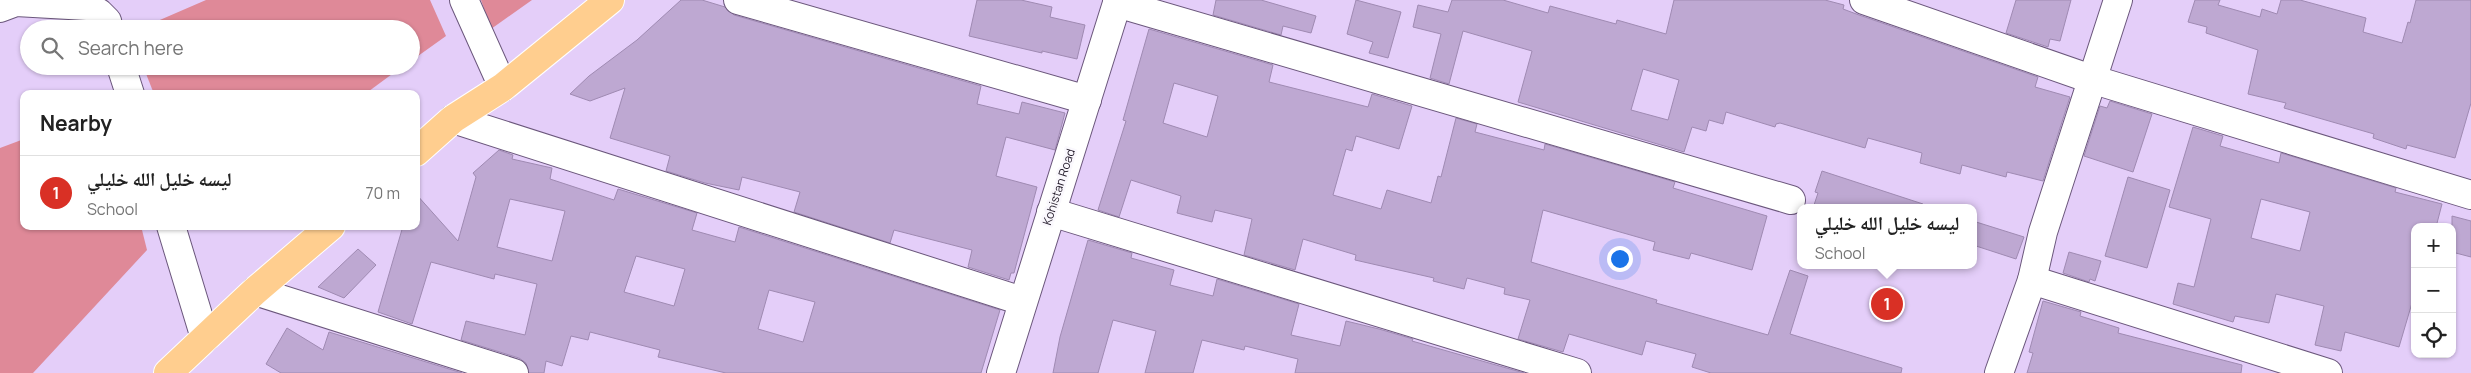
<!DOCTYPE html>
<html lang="en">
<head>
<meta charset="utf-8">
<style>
  :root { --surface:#fff; --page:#f6f6f6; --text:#222; --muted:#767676; --line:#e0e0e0; --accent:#d93025 }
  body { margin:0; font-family:Manrope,"Noto Naskh Arabic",sans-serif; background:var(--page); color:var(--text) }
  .controls { position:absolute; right:15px; bottom:15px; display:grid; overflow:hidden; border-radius:10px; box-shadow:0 1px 4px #0004 }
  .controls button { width:45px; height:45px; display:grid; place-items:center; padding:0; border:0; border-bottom:1px solid var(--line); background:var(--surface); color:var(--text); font:25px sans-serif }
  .you { position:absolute; left:1619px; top:258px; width:18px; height:18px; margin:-12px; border:4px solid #fff; border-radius:50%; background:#1a73e8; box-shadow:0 0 0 8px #1a73e833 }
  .badge { display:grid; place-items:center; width:32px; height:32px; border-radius:50%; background:var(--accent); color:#fff; font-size:16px; font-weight:700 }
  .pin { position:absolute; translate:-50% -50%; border:2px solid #fff; box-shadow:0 1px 5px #0006 }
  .popup { position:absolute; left:1797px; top:204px; width:180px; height:65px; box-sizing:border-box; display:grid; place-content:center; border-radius:10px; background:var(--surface); filter:drop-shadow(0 1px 4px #0005); font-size:16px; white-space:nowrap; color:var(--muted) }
  .popup b { font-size:19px; color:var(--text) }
  .popup::after { content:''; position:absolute; left:50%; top:100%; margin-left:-10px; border:10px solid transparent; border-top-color:var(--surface) }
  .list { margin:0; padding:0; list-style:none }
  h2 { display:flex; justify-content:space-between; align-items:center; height:65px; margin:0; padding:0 20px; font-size:21px }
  h2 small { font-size:16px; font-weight:400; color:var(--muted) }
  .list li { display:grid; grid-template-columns:32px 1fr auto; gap:15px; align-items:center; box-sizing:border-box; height:75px; padding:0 20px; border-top:1px solid var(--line) }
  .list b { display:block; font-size:19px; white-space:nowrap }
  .list p { margin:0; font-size:16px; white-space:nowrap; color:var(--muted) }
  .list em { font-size:16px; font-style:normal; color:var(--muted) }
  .icon { flex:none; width:28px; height:28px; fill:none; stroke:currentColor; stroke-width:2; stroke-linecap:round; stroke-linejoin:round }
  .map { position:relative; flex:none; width:2471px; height:373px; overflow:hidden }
  .search { position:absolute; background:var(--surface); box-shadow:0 1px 4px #0004; left:20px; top:20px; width:400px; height:55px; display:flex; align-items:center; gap:12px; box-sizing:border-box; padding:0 18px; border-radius:28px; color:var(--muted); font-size:19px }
  .panel { position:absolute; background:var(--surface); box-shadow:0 1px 4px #0004; left:20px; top:90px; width:400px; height:140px; border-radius:10px }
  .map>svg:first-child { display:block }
  .green { fill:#df8998 }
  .building { fill:#bea8d2; stroke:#9f8ab2; fill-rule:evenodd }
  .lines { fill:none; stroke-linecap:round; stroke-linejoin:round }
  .minor-casing { stroke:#6b577c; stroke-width:30 }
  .major-casing { stroke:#fff; stroke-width:30 }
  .minor { stroke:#fff; stroke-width:28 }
  .major { stroke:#ffce8f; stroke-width:28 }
  .labels { text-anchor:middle; stroke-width:5; stroke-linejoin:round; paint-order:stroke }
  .street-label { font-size:12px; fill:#231b2a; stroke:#faf8fd }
</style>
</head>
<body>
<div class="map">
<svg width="2471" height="373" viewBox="0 0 2471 373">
  <rect width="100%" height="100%" fill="#e4cef9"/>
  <g class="green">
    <path d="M206,0H430L446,36L411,61V29H139Z"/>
    <path d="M481,0H532L491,29Z"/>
    <path d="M143,66H403L365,94H154Z"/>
    <path d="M24,139V226H141L147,250L33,373H0V148Z"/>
  </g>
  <g class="building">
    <path d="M681,0H702L725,7L734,15L981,86L977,104L1019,114L1022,102L1065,113L1055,150L1006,137L996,176L1037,187L1014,273H1011L1009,280L968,267L972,250L894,230L890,243L794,212L800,192L742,177L739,190L705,183L666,171L670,156L610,138L625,88L590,101L570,94L589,76L637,40Z"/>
    <path d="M977,0H1021L1052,7L1050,17L1085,25L1077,59L1042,51V53L969,36Z"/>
    <path d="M1216,0H1261L1316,16L1311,33L1283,26L1281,35L1213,15Z"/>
    <path d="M1356,0L1401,12L1388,58L1369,53L1373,42L1347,34Z"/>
    <path d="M1452,0H1503L1548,13L1550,6L1616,24L1617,20L1666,34L1674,0H1825L1844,5L1843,9L1859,15L2038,77L2035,87L2070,97L2043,181L2007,172L2006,177L1962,165L1960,174L1920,163L1922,153L1868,138L1865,148L1780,123L1776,124L1775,127L1726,112L1723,124L1709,120L1706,131L1692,127L1684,152L1518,102L1532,51L1463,31L1449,84L1430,78L1441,34L1413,27L1418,5L1448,12ZM1643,69L1679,80L1668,120L1631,110Z"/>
    <path d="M2016,0H2071L2060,41L2050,39L2048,47L2006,33Z"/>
    <path d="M2195,0H2220L2218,5L2260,17L2262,9L2277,14L2281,0H2300L2366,18L2363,32L2402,43L2408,22L2410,23L2416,0H2471V103L2455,158L2407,145L2406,149L2373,138L2374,134L2284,108L2286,103L2248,94L2258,50L2206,33L2207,27L2188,22Z"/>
    <path d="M1149,29L1273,65L1269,82L1368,107L1372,94L1412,106L1399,149L1356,136L1352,151L1346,149L1333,195L1381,209L1387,190L1431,203L1438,176L1441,177L1456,118L1477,124L1475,132L1544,150L1545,144L1675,182L1673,188L1767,216L1752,270L1691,253L1689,259L1653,250L1655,242L1543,210L1531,262L1657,300L1656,303L1768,335L1790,270L1808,276L1790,334L1902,368L1901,373H1711L1692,367L1696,354L1646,341L1642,355L1569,334L1563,352L1518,339L1530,300L1504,294L1505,288L1467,278L1464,289L1433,281L1434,278L1355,260L1356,255L1303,239L1295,270L1244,255L1252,219L1215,210L1212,222L1177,213L1181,196L1131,180L1119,217L1098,210L1126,121L1123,120ZM1174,83L1218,96L1207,137L1163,123Z"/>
    <path d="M2110,101L2152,114L2133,172L2084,156L2100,106L2107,108Z"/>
    <path d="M2193,127L2223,136L2220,146L2279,163L2281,153L2396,188L2395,192L2442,204L2436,227H2415V304L2412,303L2399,347L2345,332L2341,351L2315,345L2324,306L2276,294L2269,323L2235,316L2233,322L2173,304L2178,283L2194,287L2211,219L2169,207ZM2261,199L2310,212L2300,251L2251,238Z"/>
    <path d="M499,150L513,155L512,159L552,168L550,179L614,200L618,189L697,213L692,230L735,242L739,227L1000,310L981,373H726L658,357L660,350L590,332L588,340L571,336L562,366L546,361L544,373H529L526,363L519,358L461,340L466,321L525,335L537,284L495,274L494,279L431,262L412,324L378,312L403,226H416V194L458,241L476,177L473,173ZM510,199L565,211L552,261L497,247ZM636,256L685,269L674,306L624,292ZM769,290L815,302L803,342L758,329Z"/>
    <path d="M1822,171L1923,204V208H1813L1818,193L1815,192Z"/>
    <path d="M2128,177L2170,190L2147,268L2105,256Z"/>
    <path d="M2452,216L2471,221V257L2452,252Z"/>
    <path d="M1973,221L2024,237L2016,259L1973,245Z"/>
    <path d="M1088,240L1132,253L1131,258L1174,270L1170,285L1213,296L1217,279L1299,304L1291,335L1340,346L1346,321L1379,329L1413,339L1412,341L1524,373H1295L1298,359L1245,346L1244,350L1202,340L1193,373H1145L1156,331L1113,320L1098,373H1053L1060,337Z"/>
    <path d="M358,249L376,265L344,298L318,287Z"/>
    <path d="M2069,252L2101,261L2095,281L2090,279L2089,282L2063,273Z"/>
    <path d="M2043,301L2081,312L2080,316L2119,328L2118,333L2242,365L2241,373H2027L2033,353L2029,352Z"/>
    <path d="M287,328L323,350L329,332L462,373H281L266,364Z"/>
  </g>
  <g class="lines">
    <defs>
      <g id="minor">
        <path d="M464,0L503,87"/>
        <path d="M738,0L1087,100"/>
        <path d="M1864,0L2091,79L2471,195"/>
        <path d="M1117,3L1791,200"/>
        <path d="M0,8L16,2L87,6L99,13L107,21L109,29"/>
        <path d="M121,66L130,94"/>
        <path d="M453,119L1022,301"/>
        <path d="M1051,212L1577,373"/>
        <path d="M171,226L205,338"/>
        <path d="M2032,280L2328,373"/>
        <path d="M255,291L514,373"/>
        <path d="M1001,373L1118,0"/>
        <path d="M1999,373L2032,280L2043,232L2118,0"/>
      </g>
      <g id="major">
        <path d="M416,152L453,119L503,87L610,0"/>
        <path d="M168,373L255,291L331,226"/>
      </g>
    </defs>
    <use href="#minor" class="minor-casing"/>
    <use href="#major" class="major-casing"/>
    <use href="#minor" class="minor"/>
    <use href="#major" class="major"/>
  </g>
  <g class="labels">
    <g class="street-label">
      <text transform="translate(1059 187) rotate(-72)" y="4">Kohistan Road</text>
    </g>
  </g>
</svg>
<div class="controls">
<button>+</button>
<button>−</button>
<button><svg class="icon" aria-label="locate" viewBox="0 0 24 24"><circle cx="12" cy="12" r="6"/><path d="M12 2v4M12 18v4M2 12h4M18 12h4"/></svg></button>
</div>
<div class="you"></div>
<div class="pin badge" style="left:1887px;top:304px">1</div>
<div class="popup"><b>ليسه خليل الله خليلي</b>School</div>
<div class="search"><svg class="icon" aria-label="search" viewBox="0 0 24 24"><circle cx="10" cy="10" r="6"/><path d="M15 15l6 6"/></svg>Search here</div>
<section class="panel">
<h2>Nearby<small></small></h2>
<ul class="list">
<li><span class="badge">1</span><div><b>ليسه خليل الله خليلي</b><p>School</p></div><em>70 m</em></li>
</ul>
</section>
</div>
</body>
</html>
